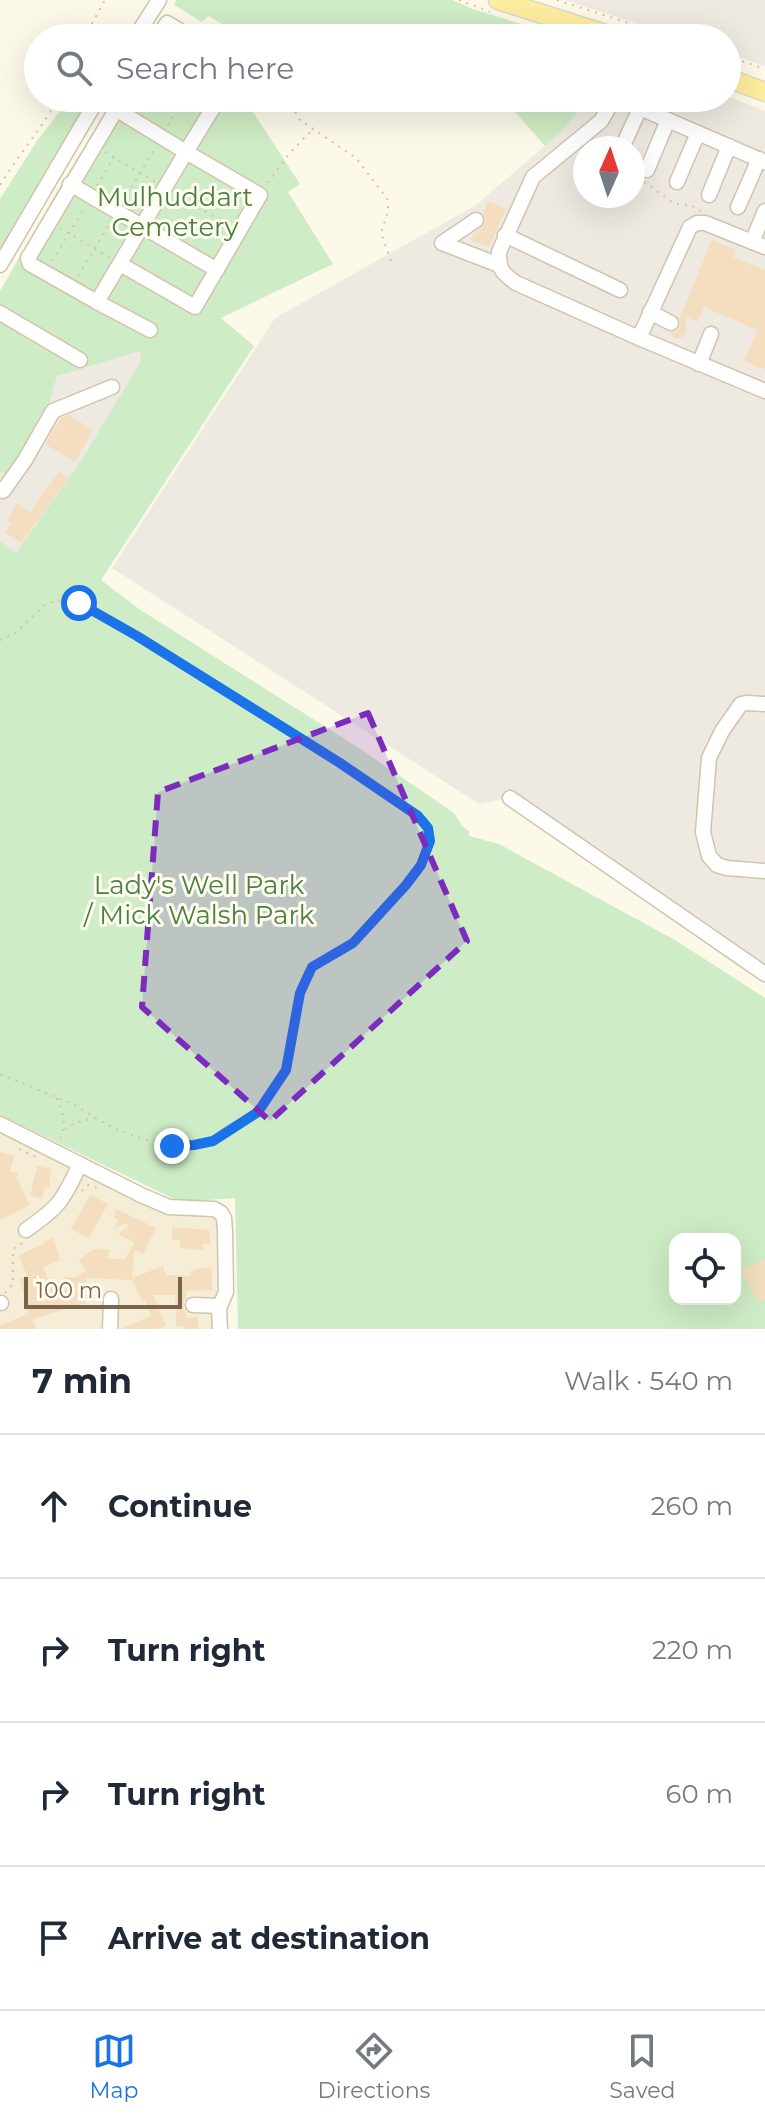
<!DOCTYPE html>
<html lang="en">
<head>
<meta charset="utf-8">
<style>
  :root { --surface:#fff; --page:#f6f6f7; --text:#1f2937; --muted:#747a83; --line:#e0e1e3; --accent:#1a73e8 }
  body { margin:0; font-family:Montserrat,sans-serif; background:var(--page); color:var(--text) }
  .controls { position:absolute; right:24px; bottom:24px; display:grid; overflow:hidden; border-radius:16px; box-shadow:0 8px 32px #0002 }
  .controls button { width:72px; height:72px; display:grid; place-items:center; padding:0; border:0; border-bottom:2px solid var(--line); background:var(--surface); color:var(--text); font:40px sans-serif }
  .compass { position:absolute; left:573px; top:136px; width:72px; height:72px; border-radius:50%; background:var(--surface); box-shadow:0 8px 32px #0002; rotate:3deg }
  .scale { position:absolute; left:24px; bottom:20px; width:158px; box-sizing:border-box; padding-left:8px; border:4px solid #7a644a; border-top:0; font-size:22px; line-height:28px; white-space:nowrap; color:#7a644a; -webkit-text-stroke:6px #fffcf0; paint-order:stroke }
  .stop { position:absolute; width:24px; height:24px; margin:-18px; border:6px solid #1a73e8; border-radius:50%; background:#fff }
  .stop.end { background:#1a73e8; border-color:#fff; box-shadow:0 2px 8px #0008 }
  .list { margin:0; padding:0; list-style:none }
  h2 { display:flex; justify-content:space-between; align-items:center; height:104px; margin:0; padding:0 32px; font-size:34px }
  h2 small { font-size:26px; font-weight:400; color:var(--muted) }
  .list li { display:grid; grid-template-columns:52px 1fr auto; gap:24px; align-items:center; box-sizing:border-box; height:144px; padding:0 32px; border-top:2px solid var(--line) }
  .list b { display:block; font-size:30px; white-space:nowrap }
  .list em { font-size:26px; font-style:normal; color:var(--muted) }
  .icon { flex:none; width:44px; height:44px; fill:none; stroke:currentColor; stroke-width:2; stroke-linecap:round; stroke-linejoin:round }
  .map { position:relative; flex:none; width:765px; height:1329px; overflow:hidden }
  .search { position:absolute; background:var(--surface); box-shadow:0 8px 32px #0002; left:24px; right:24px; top:24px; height:88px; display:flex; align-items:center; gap:20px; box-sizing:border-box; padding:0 28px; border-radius:44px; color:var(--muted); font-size:30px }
  .sheet { height:680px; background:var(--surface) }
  nav { display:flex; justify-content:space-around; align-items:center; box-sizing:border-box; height:112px; border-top:2px solid var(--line); background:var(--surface); font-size:22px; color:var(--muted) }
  nav a { display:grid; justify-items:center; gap:4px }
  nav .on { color:var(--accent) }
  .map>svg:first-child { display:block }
  .residential { fill:#f6edd6 }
  .industrial { fill:#eeeae2; fill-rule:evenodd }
  .green { fill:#ceecc5; fill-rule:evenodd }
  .building { fill:#f4debf }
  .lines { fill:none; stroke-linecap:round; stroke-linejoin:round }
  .minor-casing { stroke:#d1c3ad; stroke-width:17 }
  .major-casing { stroke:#dcd7d0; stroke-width:21 }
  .path { stroke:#dac2a1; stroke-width:2; stroke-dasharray:2 6; stroke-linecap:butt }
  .minor { stroke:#fff; stroke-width:14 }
  .major { stroke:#feed9f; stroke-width:18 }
  .route { stroke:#1a73e8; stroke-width:10 }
  .marked { fill:#7b2cbf; fill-opacity:0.2; stroke:#7b2cbf; stroke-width:6; stroke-dasharray:16 10; stroke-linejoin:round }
  .labels { text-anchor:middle; stroke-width:6; stroke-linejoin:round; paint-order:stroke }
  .park-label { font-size:26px; fill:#488042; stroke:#fffcf0 }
</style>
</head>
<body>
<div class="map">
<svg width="765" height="1329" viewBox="0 0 765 1329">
  <rect width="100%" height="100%" fill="#fdf9e9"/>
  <path class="residential" d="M0,1131L165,1212L216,1214L221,1224L223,1329H0Z"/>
  <g class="industrial">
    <path d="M564,0H765V66L727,53V38H681Z"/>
    <path d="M727,96L765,111V974L510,798L479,804L112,568L275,318L476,205L563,130L589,98H727ZM585,148H633V196H585Z"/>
    <path d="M141,351V362L82,459L16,554L7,548L0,541V472L8,475L47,413L57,376L61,373Z"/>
  </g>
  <g class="green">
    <path d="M176,0H452L473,9L566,38H244L209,16L202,22L174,5Z"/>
    <path d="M115,98H244L300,184L288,192L333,264L221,318L254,346L101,580L139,609L362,750L454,813L463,827L469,831V836L499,844L675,940L765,998V1329H238L235,1198L180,1202L0,1115V541L16,553L82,459L141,361L140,351L57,376L47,413L8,475L0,472V291L63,181ZM675,1239H735V1299H675Z"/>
    <path d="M503,98H589L563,130L545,146Z"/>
    <path d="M75,102L81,106L80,113L0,256V199L37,141L66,103Z"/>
  </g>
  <g class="building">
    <path d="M488,201L506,209L489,247L471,240L474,234L485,224L486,219L483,213Z"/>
    <path d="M712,240L736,250L733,257L765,270V370L744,361L757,330L704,307L698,322L686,317V332L683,337L676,339L670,334L669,333L676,332L680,327V318Z"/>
    <path d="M69,415L93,430L75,462L45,444L60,419Z"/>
    <path d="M59,472L68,478L21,543L5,532L11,523L7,521L17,503L30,512Z"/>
    <path d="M0,1152L14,1156L10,1171L18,1173L17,1179L30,1205L0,1220Z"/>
    <path d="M37,1166L51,1169L49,1188L45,1187L42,1199L30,1196Z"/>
    <path d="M90,1195L108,1204L89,1238L71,1229Z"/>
    <path d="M116,1209L156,1228L143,1254L134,1250L132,1280L87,1278L86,1303L33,1319L36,1329H0V1325L28,1314L20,1278L27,1276L19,1255L44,1244L43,1242L53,1238L60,1260L43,1267L50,1284L64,1280V1277H77L86,1270L79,1260L94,1249L110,1250L107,1259H125L135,1243L118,1234L129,1226L127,1223L114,1228L118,1220L114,1217Z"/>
    <path d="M172,1227L209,1230L211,1244H203V1250L180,1248V1240H172Z"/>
    <path d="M765,1259V1299L759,1302L740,1271Z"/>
    <path d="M163,1266L166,1275L191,1276V1271H194V1269L212,1268V1290L186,1291V1298L183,1304L187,1318L198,1317V1329H184V1326H176L175,1295H153L166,1326L157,1329H121L151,1316L145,1301L142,1302L132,1278Z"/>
  </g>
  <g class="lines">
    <defs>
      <g id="minor">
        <path d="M135,38L159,0"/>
        <path d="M158,38L167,23L192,38"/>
        <path d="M614,98L601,121L533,177L499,252C499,270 502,273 516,283L639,338L765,391"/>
        <path d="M109,105L186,152L219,98"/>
        <path d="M622,148L640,108L765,162"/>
        <path d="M647,170L668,120"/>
        <path d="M677,182L698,133"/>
        <path d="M70,184L217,270"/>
        <path d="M709,195L729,146"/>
        <path d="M738,207L759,159"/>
        <path d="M476,220L442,243L499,265"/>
        <path d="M505,235L620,290"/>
        <path d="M752,242L765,211"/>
        <path d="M120,264L195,307L260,195L186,152L97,302L30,264L28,258L30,255L123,98"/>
        <path d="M0,265L98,98"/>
        <path d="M97,302L150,330"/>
        <path d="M650,312L671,323"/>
        <path d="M0,313L80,360"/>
        <path d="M639,338L690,227L697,223H705L765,247"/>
        <path d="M699,364L711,334"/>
        <path d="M0,489L3,491L25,460L53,411L112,387"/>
        <path d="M765,704L746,703L741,704L722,731L709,758L703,832L709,856L717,865L727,868L765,871"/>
        <path d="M510,798L765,974"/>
        <path d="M0,1124L141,1195L169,1207L214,1209L221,1213L224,1218L225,1231L226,1292L219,1308L220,1329"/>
        <path d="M26,1230C59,1207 63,1201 80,1164"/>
        <path d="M0,1303H1"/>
        <path d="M193,1305L220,1306"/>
        <path d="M110,1329L111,1299"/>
      </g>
      <g id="major">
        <path d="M498,0L618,38"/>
        <path d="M727,78L765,92"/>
      </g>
    </defs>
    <use href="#minor" class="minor-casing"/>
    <use href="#major" class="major-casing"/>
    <g class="path">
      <path d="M459,0L490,12"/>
      <path d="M557,0L675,38"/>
      <path d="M199,28L216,38"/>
      <path d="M84,38L105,0"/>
      <path d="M727,56L765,69"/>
      <path d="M287,98L300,120L356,158L388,200V211L381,233L393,266"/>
      <path d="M168,125L184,98"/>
      <path d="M105,152L155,182"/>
      <path d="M644,182L675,204L691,205L701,211"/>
      <path d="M268,183L289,154L312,130"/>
      <path d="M0,185C18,155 42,129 58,98"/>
      <path d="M97,186L114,157"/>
      <path d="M177,195L227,224"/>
      <path d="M123,201L155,148"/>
      <path d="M60,228L110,258"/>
      <path d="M52,261L84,209"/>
      <path d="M78,276L110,223"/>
      <path d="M0,640L15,633L47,603L63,600L79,603L137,636L340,763L418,816L428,828L430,841L421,865L406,885L353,943L312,967L300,993L286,1070L258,1112L213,1141L194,1145L172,1146L146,1140L115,1129L73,1104L0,1074"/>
      <path d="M57,1098C64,1115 67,1125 59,1141"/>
      <path d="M65,1130L74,1123L96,1118"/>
      <path d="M19,1149L38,1158"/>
      <path d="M82,1191L84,1187L89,1185L100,1189"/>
      <path d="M5,1293L13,1284V1249L24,1242"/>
    </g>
    <use href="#minor" class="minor"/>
    <use href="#major" class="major"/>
  </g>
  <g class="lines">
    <path class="route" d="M79,603L137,636L340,763L418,816L428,828L430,841L421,865L406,885L353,943L312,967L300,993L286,1070L258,1112L213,1141L194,1145L172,1146"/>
  </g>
  <path class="marked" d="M368,713L467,941L270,1121L142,1007L158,792Z"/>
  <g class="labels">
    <g class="park-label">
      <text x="175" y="206">Mulhuddart<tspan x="175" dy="30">Cemetery</tspan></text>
      <text x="199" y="894">Lady's Well Park<tspan x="199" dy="30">/ Mick Walsh Park</tspan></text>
    </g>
  </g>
</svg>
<div class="controls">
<button><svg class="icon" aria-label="locate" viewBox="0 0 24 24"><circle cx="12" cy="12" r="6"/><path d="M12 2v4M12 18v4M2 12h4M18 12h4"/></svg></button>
</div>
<svg class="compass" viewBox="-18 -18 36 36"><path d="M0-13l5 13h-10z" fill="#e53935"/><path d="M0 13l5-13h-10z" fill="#747a83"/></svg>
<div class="scale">100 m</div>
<div class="stop" style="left:79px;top:603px"></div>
<div class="stop end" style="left:172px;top:1146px"></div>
<div class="search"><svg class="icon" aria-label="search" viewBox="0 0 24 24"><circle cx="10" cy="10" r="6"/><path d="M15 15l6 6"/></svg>Search here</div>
</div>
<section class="sheet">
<h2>7 min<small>Walk · 540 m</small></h2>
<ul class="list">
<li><svg class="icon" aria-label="ahead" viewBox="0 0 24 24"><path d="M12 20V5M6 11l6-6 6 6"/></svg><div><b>Continue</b></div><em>260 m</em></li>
<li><svg class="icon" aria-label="right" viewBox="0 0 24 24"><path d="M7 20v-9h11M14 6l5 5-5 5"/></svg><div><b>Turn right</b></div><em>220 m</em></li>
<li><svg class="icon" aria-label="right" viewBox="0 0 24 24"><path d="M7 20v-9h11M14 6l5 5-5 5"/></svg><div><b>Turn right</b></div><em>60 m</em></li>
<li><svg class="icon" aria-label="arrive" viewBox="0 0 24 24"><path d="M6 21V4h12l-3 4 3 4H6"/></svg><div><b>Arrive at destination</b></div></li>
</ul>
</section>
<nav>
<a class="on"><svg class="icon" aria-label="map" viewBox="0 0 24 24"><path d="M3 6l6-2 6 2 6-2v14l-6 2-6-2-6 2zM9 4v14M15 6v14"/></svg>Map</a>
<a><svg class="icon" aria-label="directions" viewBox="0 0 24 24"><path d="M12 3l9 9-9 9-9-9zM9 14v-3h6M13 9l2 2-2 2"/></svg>Directions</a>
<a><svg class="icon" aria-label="saved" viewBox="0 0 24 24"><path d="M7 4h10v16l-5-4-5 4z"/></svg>Saved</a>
</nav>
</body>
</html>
